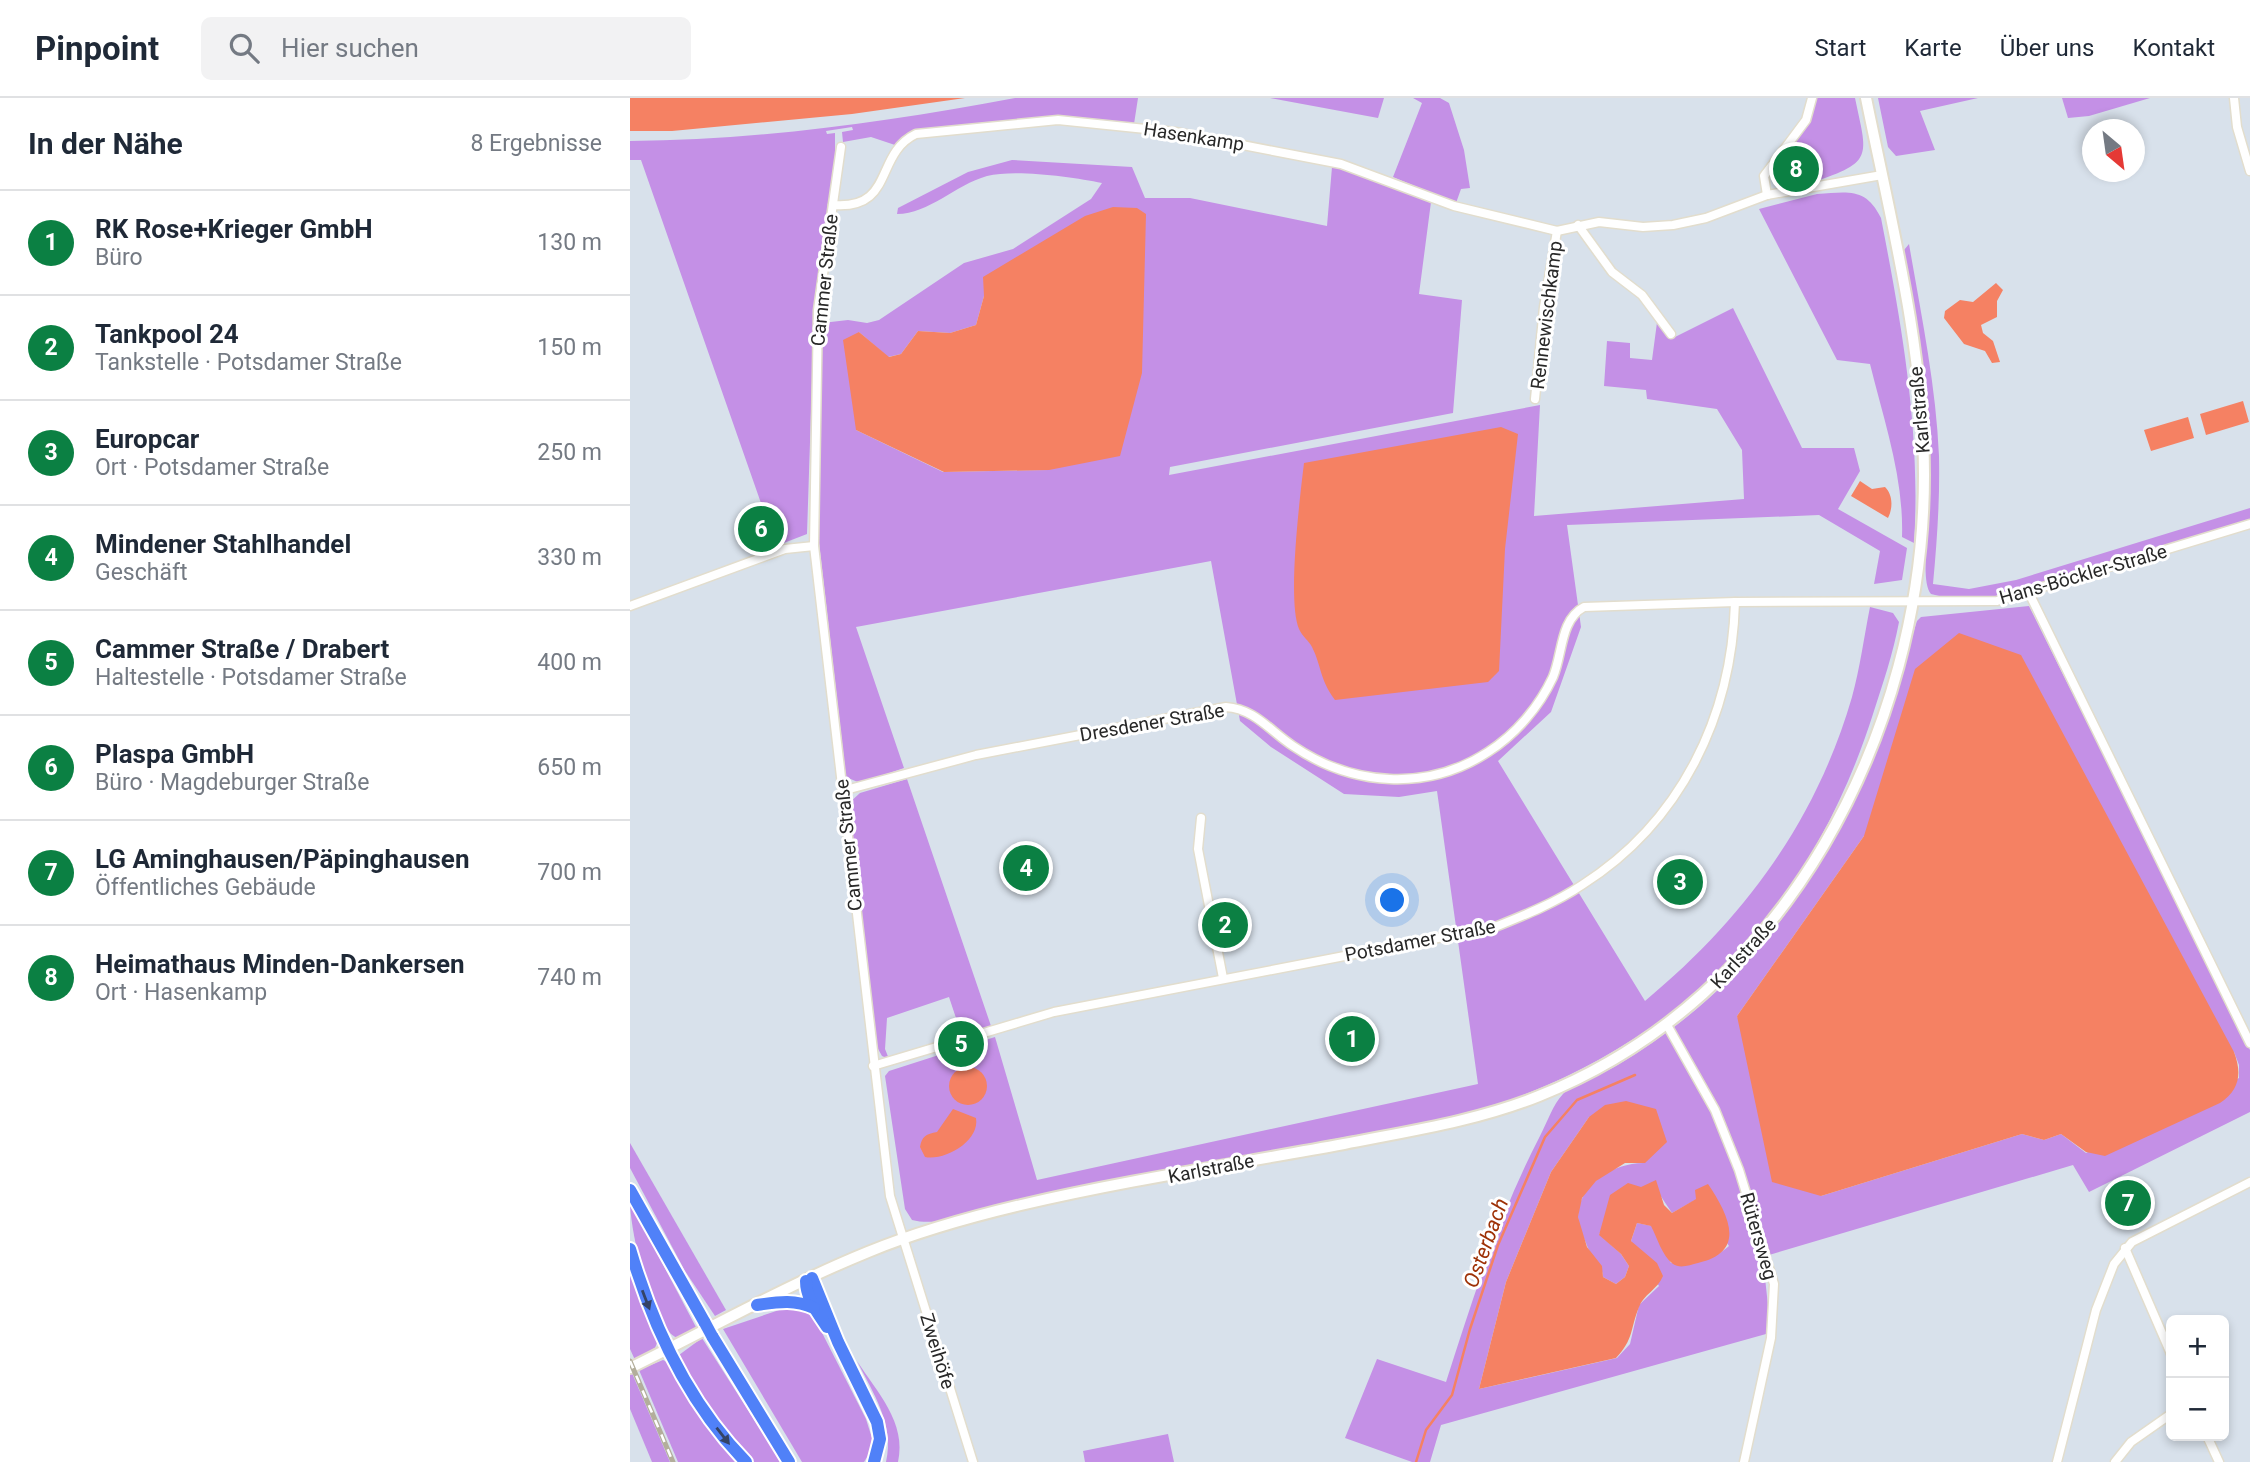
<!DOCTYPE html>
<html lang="de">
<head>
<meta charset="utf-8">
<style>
  :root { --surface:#fff; --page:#f2f2f3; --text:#1f2937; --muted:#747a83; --line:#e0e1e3; --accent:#0b8043 }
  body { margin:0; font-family:Roboto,sans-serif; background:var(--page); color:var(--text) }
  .controls { position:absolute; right:21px; bottom:21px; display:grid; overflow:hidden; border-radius:10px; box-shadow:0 4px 10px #0003 }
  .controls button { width:63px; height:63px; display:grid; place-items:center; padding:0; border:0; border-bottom:2px solid var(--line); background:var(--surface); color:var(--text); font:35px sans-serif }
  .compass { position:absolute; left:1452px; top:21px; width:63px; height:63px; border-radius:50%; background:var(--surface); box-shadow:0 4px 10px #0003; rotate:151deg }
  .you { position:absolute; left:763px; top:803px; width:24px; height:24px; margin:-18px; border:5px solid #fff; border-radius:50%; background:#1a73e8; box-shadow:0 0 0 10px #1a73e833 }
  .badge { display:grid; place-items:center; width:46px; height:46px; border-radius:50%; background:var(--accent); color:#fff; font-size:23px; font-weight:700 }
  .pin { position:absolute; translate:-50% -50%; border:4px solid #fff; box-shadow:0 2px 7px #0006 }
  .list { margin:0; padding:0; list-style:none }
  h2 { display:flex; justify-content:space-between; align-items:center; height:91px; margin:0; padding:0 28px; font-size:30px }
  h2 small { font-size:23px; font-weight:400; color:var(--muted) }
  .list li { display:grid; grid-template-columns:46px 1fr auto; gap:21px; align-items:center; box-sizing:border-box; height:105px; padding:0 28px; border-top:2px solid var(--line) }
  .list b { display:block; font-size:26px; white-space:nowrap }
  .list p { margin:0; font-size:23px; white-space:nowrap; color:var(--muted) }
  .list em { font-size:23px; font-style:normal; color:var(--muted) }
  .icon { flex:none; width:38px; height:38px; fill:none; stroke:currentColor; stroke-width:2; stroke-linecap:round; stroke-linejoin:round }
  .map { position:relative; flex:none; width:1620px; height:1364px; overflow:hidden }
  header { display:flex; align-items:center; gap:42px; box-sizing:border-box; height:98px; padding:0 35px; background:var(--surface); border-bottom:2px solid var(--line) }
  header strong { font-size:33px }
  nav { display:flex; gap:38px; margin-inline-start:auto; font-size:24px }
  .search { width:490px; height:63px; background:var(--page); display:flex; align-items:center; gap:18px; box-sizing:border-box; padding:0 24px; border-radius:10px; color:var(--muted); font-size:26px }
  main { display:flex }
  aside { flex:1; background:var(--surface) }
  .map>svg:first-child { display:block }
  .green { fill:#c490e6; fill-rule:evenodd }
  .water { fill:#f58163 }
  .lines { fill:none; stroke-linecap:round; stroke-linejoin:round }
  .stream { stroke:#f58163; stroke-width:2.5 }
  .street-casing { stroke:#e2ddcd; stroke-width:11 }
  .secondary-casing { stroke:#e2ddcd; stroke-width:14 }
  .primary-casing { stroke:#fff; stroke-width:16 }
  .street { stroke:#fff; stroke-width:8 }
  .secondary { stroke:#fff; stroke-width:10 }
  .primary { stroke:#5081f8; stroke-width:12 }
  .rail-casing { stroke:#b3ae9b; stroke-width:5 }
  .rail { stroke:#fff; stroke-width:2.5; stroke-dasharray:8; stroke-linecap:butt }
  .primary-bridge-casing { stroke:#fff; stroke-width:16; stroke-linecap:butt }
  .primary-bridge { stroke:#5081f8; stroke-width:12 }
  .oneway { fill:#344366 }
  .labels { text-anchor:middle; stroke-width:6; stroke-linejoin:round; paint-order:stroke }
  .street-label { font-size:19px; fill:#282828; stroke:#fff }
  .water-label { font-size:21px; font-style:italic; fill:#9e3106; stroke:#fff }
</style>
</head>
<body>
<header>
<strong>Pinpoint</strong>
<div class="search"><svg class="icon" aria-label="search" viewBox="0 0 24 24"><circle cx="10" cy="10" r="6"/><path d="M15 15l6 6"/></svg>Hier suchen</div>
<nav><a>Start</a><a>Karte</a><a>Über uns</a><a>Kontakt</a></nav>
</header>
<main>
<aside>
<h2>In der Nähe<small>8 Ergebnisse</small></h2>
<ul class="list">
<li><span class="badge">1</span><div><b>RK Rose+Krieger GmbH</b><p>Büro</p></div><em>130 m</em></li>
<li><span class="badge">2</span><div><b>Tankpool 24</b><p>Tankstelle · Potsdamer Straße</p></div><em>150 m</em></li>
<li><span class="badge">3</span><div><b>Europcar</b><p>Ort · Potsdamer Straße</p></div><em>250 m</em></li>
<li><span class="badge">4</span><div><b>Mindener Stahlhandel</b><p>Geschäft</p></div><em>330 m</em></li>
<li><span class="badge">5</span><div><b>Cammer Straße / Drabert</b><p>Haltestelle · Potsdamer Straße</p></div><em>400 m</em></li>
<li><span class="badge">6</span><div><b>Plaspa GmbH</b><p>Büro · Magdeburger Straße</p></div><em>650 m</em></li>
<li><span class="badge">7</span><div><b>LG Aminghausen/Päpinghausen</b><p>Öffentliches Gebäude</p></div><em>700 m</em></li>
<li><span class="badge">8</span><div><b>Heimathaus Minden-Dankersen</b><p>Ort · Hasenkamp</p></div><em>740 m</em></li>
</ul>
</aside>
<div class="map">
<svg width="1620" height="1364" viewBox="0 0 1620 1364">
  <rect width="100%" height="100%" fill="#d8e1eb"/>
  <g class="green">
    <path d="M385,0H508L504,26L437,19L342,27L279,35L265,47L241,39L213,44L212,34L223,32L222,29L196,33L197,36L205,35V60L184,222L177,436L146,448L11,62H0V43C128,42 259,24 385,0Z"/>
    <path d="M640,0H754L748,20Z"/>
    <path d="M783,0H810L819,5L834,52L840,90L831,91L826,105L763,79L792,5Z"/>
    <path d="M1185,0H1225C1237,58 1245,64 1183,84L1163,44Z"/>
    <path d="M1248,0H1348L1290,13L1305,52L1266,58L1258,49Z"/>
    <path d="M1432,0H1520L1459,18L1438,20Z"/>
    <path d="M382,62L502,69L515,100H560L697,128L702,69L721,72L801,104L789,196L832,202L823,315L540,369L539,377L910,307L904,418L1114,401L1112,352L1087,311L1017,301L1016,292L974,288L977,243L1000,245V260L1022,262L1028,217L1045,239L1103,210L1172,350H1224L1230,373L1208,411L1277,450L1272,482L1244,486L1250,453L1189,417L937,427L951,529L921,614L868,663L1015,903C1114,821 1186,723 1222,599C1230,570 1234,539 1240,509L1263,515L1269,524C1263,556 1253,585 1243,616C1183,805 1059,940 869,1006C822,1023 771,1029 721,1038C655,1050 589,1063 522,1075C485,1082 448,1088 411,1096C374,1104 317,1131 282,1122L275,1111L255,978L259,973L365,939L407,1082L848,986L807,693L769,699L714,696L641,649L610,623L581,463L226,529L274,670L230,685L216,679L187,427L192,225L218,222L237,225L249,222L334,165L383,151L461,101L472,85C443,79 385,71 357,78C325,87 299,116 267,116L268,110L338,74ZM354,198L419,372L313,374L226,332L229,234L258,259L271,256L288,233L320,235L346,227Z"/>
    <path d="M1187,96C1218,94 1236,89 1251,120C1272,228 1291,335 1284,445L1272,439C1274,380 1254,323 1240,266L1207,262L1129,111Z"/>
    <path d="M1279,146C1291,216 1306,287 1309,358C1310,401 1307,443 1303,486L1339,491L1386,482L1620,410V423L1387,494C1359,500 1328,504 1301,496C1290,484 1299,431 1299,412C1300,324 1286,239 1274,152Z"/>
    <path d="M1399,508L1620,952V1014L1459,1094L1443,1067L1139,1157L1133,1161L1139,1217L1136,1236L811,1327L800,1364H782L715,1340L747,1261L816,1284C843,1200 869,1117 910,1038C917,1025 923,1006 933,996C944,983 969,977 984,969C1018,949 1049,927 1078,901C1195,798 1241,666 1287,523L1291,519ZM1234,738L1604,954L1609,967V980L1456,1055L1431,1036L1414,1042L1392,1036L1191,1098L1107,918ZM959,1019L1015,1065C986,1064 948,1085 948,1119C948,1126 953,1138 956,1145C960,1159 972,1164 973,1179L986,1186L995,1179L999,1168L991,1156L969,1136L1028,1094L1042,1115L1067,1101L1099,1148C1081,1164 1064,1164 1041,1165L1022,1128L1007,1125L1001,1143L1029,1188L1009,1207L1000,1246L987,1260L849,1291L876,1184L921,1074Z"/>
    <path d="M277,681L361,928L332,938L319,899L257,920L255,951L259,961L252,958L247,949L219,705L230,695Z"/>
    <path d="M0,1045L96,1212L85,1218L55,1173L0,1070Z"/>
    <path d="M0,1104L67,1231L48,1240C21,1232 0,1131 0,1104Z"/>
    <path d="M0,1164L29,1240L25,1250L5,1262L0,1251Z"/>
    <path d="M164,1207L184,1219L236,1321L242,1340L239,1356L234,1364H172L93,1231Z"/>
    <path d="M72,1240L151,1364H122C101,1341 52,1287 49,1257Z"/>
    <path d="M33,1262L39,1265L110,1364H48L9,1272Z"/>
    <path d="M227,1263C247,1294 277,1325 268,1364H256C265,1327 243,1295 227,1263Z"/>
    <path d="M0,1275H2L40,1364H22L0,1311Z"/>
    <path d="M538,1336L544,1364H455L453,1353Z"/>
  </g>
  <g class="water">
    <path d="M0,0H335L222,16L42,33H0Z"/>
    <path d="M483,109L507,110L516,116L512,275L490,358L419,372L314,374L226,332L213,242L229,234L259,259L271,256L288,233L320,235L346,227L354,198L353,179L455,118Z"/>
    <path d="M1366,185L1373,192L1367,203V219L1351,227L1353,235L1363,243L1370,264L1362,265L1355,253L1334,246L1314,220L1315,213L1330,202L1343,204Z"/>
    <path d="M1613,303L1619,324L1576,337L1570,316Z"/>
    <path d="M1558,319L1564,340L1521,353L1514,332Z"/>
    <path d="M871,329L888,336L875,451L869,573L858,584L705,602C689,580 692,569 682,549C679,543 672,538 669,531C657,503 670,399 674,365Z"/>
    <path d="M1230,383L1242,391L1255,389C1263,397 1263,410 1258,420L1221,398Z"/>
    <path d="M1329,535L1391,557L1604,954C1612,975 1610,992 1590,1005L1475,1058L1456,1054L1431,1036L1414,1042L1392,1036L1191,1098L1142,1084L1107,918L1234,738L1285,571Z"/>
    <circle cx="338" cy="988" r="19"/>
    <path d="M996,1003L1026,1011L1037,1044L1015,1065H995L966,1083L952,1100L948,1119L957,1149L972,1168L973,1179L986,1186L995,1179L999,1168L991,1156L969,1137L980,1097L998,1085L1011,1089L1026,1082L1034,1107L1042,1115L1066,1101L1065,1092L1078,1086C1098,1116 1118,1154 1068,1165C1060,1167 1050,1171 1043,1166C1032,1158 1027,1139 1021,1128L1007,1125L1001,1143L1027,1165L1033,1178C1028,1191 1013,1197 1009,1209C1000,1231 1004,1241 986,1260L849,1291L876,1184L921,1074L959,1019L975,1007Z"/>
    <path d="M323,1011L346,1020C350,1043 315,1063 295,1059L290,1049C292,1038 296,1036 307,1034Z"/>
  </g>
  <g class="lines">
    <path class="stream" d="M786,1364L796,1332L822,1297L840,1231L868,1147L915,1039L947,1002L1005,977"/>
    <defs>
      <g id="street">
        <path d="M1604,0L1607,29L1620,73"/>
        <path d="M211,49L188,212L184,448L260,1098L343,1364"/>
        <path d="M1137,97L1134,78L1176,22L1182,0"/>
        <path d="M203,107C265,112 244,56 286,36L428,22L545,34L711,66L824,108L927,133L969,124L1013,129L1043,127L1076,120L1137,97L1252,77"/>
        <path d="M948,127L982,174L1012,197L1041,236"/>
        <path d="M905,301L914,209L927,133"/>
        <path d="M1399,495L1620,945"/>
        <path d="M0,508L155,451L184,448"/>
        <path d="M212,693L346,657L596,609C625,611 640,633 663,648C722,688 797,694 858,654C886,636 909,609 923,579C933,555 930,522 954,509L1105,504L1367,503L1620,426"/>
        <path d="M571,720L568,751L593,880"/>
        <path d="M1037,927L1085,1012L1109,1072L1144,1186L1141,1240L1114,1364"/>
        <path d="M243,968L424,914L865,829C895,817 925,805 952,787C1051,724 1102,618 1105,504"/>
        <path d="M1495,1150L1541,1256"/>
        <path d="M1577,1338L1589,1364"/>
        <path d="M1427,1364L1466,1212L1484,1166L1502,1144L1620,1084"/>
        <path d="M1485,1364L1501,1344L1541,1316"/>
      </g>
      <path id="secondary" d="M0,1270C79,1231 157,1187 238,1154C287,1134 340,1119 391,1107C497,1082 606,1066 714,1046C780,1033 847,1023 909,998C1155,900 1294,634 1294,377C1294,251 1261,123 1236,0"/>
      <g id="primary">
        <path d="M0,1092L75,1225"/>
        <path d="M0,1151C23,1229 59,1306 116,1364"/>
        <path d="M182,1180L208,1244L247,1324L250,1341L244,1364"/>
        <path d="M176,1183C176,1201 188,1215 197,1229"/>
        <path d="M127,1207C148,1204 164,1201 184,1210"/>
        <path d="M82,1238L159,1364"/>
      </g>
    </defs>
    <use href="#street" class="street-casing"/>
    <use href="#secondary" class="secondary-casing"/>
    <use href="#primary" class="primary-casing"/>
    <use href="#street" class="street"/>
    <use href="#secondary" class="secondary"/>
    <use href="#primary" class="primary"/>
    <defs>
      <path id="rail" d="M0,1263L43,1364"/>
    </defs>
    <use href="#rail" class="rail-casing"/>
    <use href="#rail" class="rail"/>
    <defs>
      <path id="primary-bridge" d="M75,1225L82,1238"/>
    </defs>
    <use href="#primary-bridge" class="primary-bridge-casing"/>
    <use href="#primary-bridge" class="primary-bridge"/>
  </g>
  <defs><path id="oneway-solid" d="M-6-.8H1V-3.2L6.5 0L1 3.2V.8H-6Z" transform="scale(1.75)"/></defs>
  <g class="oneway">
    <use href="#oneway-solid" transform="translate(16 1202) rotate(69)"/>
    <use href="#oneway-solid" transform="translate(93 1338) rotate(52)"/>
  </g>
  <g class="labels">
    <g class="street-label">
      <text transform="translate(564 38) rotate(9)" y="7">Hasenkamp</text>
      <text transform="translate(194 182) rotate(-84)" y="7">Cammer Straße</text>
      <text transform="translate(916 217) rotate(-83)" y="7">Rennewischkamp</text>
      <text transform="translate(1289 312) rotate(-95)" y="7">Karlstraße</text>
      <text transform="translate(1453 476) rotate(-16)" y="7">Hans-Böckler-Straße</text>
      <text transform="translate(522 624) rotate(-10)" y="7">Dresdener Straße</text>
      <text transform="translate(218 747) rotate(-96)" y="7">Cammer Straße</text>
      <text transform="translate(790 842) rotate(-11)" y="7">Potsdamer Straße</text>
      <text transform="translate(1113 855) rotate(-48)" y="7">Karlstraße</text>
      <text transform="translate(581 1070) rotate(-11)" y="7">Karlstraße</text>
      <text transform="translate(1129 1138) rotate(74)" y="7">Rütersweg</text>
      <text transform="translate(308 1253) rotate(73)" y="7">Zweihöfe</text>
    </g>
    <g class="water-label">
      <text transform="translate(856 1145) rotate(-70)" y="7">Osterbach</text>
    </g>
  </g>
</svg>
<div class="controls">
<button>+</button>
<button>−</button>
</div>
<svg class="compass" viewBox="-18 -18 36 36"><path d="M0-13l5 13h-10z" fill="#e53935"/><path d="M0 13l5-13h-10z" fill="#747a83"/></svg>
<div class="you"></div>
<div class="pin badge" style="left:722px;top:941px">1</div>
<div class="pin badge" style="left:595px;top:827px">2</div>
<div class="pin badge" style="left:1050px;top:784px">3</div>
<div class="pin badge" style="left:396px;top:770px">4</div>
<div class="pin badge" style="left:331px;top:946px">5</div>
<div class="pin badge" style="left:131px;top:431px">6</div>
<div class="pin badge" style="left:1498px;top:1105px">7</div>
<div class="pin badge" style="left:1166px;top:71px">8</div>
</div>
</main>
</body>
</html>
